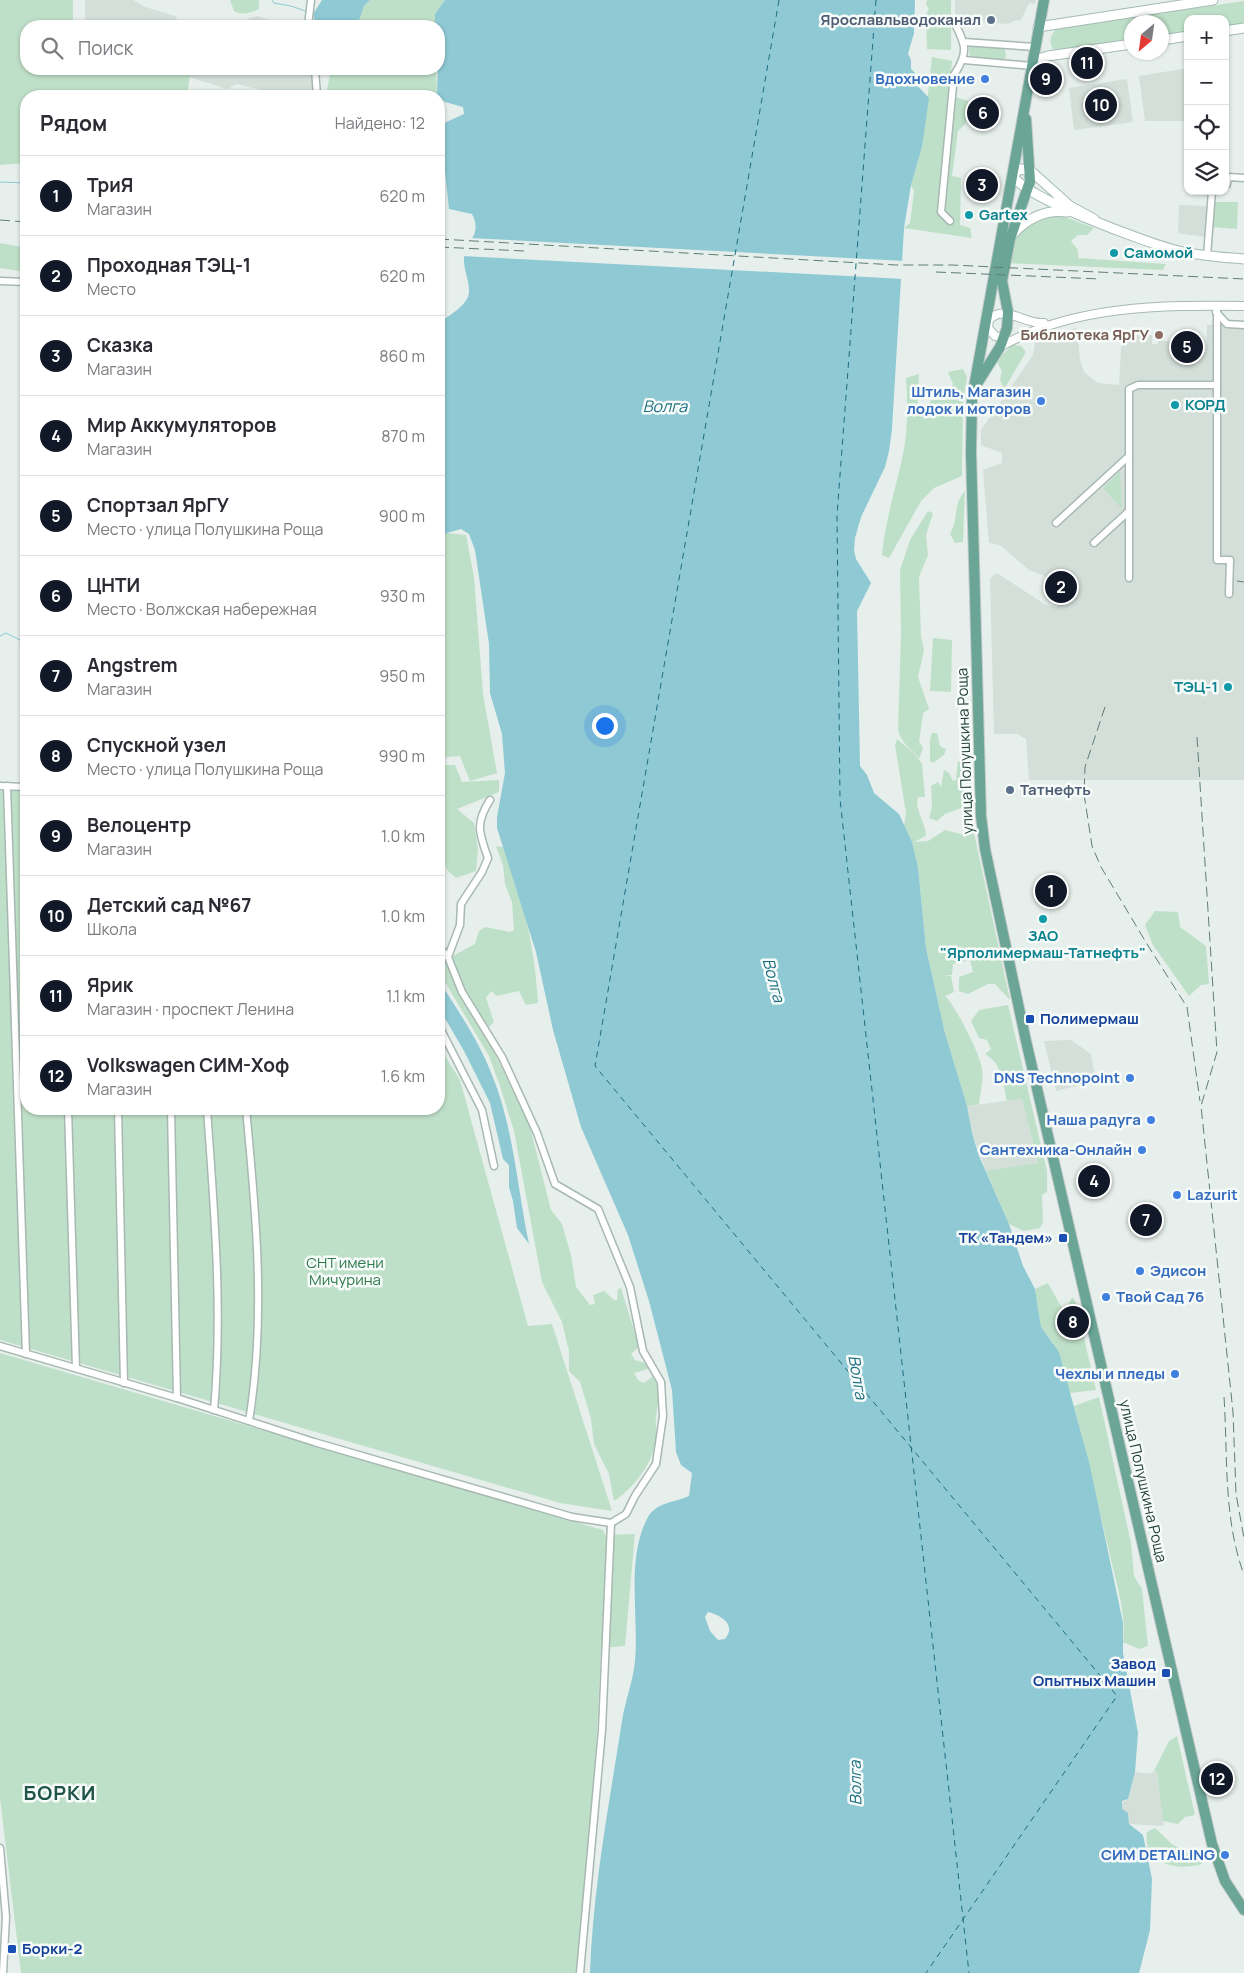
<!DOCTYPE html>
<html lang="ru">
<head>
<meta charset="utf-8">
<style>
  :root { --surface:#fff; --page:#f7f7f7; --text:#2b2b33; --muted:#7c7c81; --line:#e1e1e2; --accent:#111827 }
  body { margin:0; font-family:Manrope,sans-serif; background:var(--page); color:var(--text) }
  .controls { position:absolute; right:15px; top:15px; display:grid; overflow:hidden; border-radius:10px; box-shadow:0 1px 4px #0004 }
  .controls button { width:45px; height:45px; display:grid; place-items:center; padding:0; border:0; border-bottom:1px solid var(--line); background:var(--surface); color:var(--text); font:25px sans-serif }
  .compass { position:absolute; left:1124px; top:15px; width:45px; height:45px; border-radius:50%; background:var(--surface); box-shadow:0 1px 4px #0004; rotate:209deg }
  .you { position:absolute; left:604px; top:725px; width:18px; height:18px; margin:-12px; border:4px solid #fff; border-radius:50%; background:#1a73e8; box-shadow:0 0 0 8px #1a73e833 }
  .badge { display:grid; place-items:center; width:32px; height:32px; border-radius:50%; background:var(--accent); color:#fff; font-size:16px; font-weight:700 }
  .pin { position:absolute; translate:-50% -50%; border:2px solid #fff; box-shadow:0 1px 5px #0006 }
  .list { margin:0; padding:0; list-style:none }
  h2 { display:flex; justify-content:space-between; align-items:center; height:65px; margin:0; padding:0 20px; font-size:21px }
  h2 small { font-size:16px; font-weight:400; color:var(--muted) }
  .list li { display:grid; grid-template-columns:32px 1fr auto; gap:15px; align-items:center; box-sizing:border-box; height:80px; padding:0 20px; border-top:1px solid var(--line) }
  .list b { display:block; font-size:19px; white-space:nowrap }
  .list p { margin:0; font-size:16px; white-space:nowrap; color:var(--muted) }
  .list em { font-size:16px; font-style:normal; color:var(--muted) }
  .icon { flex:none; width:28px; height:28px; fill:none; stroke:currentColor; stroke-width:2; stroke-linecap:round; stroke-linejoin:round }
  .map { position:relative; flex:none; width:1244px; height:1973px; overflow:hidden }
  .search { position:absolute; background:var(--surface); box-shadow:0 1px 4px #0004; left:20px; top:20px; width:425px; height:55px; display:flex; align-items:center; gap:12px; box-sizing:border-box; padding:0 18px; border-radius:20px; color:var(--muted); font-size:19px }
  .panel { position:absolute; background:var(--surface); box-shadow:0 1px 4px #0004; left:20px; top:90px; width:425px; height:1025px; border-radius:20px }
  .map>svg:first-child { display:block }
  .built { fill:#d4dfda }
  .green { fill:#bfe0c8 }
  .water { fill:#8ec9d4; fill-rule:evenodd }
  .pier { fill:#e6efeb }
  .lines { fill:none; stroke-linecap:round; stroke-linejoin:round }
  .stream { stroke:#8ec9d4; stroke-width:1 }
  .ferry { stroke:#1c6f80; stroke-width:1; stroke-dasharray:6 5; stroke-linecap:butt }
  .minor-casing { stroke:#a8b8b2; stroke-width:9 }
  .tertiary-casing { stroke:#a8b8b2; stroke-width:10 }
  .secondary-casing { stroke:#a4bbb3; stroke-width:11 }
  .primary-casing { stroke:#c2cac8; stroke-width:12 }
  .minor { stroke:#fff; stroke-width:6 }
  .tertiary { stroke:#fff; stroke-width:8 }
  .secondary { stroke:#fff; stroke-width:9 }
  .primary { stroke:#6aa596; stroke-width:10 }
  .rail { stroke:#5f7d75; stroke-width:1; stroke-dasharray:10 5; stroke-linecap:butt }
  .service-dot { fill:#5c6f8a; stroke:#f7fbf9; stroke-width:2 }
  .shop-dot { fill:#3f7fe0; stroke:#f7fbf9; stroke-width:2 }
  .culture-dot { fill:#0f9aa8; stroke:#f7fbf9; stroke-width:2 }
  .education-dot { fill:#8d6e63; stroke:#f7fbf9; stroke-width:2 }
  .transit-dot { fill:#1a4fb4; stroke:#f7fbf9; stroke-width:2 }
  .labels { text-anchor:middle; stroke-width:5; stroke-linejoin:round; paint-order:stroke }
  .service-label { font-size:15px; font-weight:bold; fill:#4e5e75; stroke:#f7fbf9; text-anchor:end }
  .shop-label { font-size:15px; font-weight:bold; fill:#366cbe; stroke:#f7fbf9; text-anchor:end }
  .culture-label { font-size:15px; font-weight:bold; fill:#0d838f; stroke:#f7fbf9; text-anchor:start }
  .education-label { font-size:15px; font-weight:bold; fill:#785e54; stroke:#f7fbf9; text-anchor:end }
  .street-label { font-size:15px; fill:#24423a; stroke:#f7fbf9 }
  .transit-label { font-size:15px; font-weight:bold; fill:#164399; stroke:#f7fbf9; text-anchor:start }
  .park-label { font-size:15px; fill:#2d7a4b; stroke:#f7fbf9 }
  .water-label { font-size:16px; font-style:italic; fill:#1c6f80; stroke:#f7fbf9 }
  .district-label { font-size:20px; font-weight:bold; letter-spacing:1px; fill:#1f5548; stroke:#f7fbf9 }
</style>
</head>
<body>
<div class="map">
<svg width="1244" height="1973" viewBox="0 0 1244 1973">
  <rect width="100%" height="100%" fill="#e6efeb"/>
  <g class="built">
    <path d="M85,0H133L145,7L175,16L181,26H114L113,23L85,21Z"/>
    <path d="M955,0H1036L1035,4L1029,3L1021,20L1014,21L1008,24L955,20Z"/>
    <path d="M258,16L278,24L280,20L291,26H243L244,21L248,23L249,18Z"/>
    <path d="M1188,68L1186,121H1145L1139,76Z"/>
    <path d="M164,69H312L315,96H286L237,84L227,89Z"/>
    <path d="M1127,79L1133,122L1074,130L1069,88Z"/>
    <path d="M1179,205L1207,206L1205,237L1178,233Z"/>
    <path d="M1244,323V780H1029L1026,739L1017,734H994L990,578L997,573L1046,605L1057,607V581L1029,570L1000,545L989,543L983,470L1002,463V453L981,445V430L1033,355L1036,336L1077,328L1080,360L1084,372L1098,383L1119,385L1121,349L1124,335H1152V344H1158V341H1169V353L1206,352L1207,325Z"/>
    <path d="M1071,1040L1091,1054L1096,1081L1056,1091L1044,1041Z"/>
    <path d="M1022,1099L1038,1164L986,1171L972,1133L967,1106Z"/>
    <path d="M1154,1771H1157L1164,1826L1129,1824L1128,1815L1122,1809V1803L1128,1799L1135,1772L1151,1774Z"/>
  </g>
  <g class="green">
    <path d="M0,0H73V23L85,21L113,23L114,26H26V69H164L190,75L187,96H26V163L0,165Z"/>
    <path d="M230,0H259V9C250,13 243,16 234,11Z"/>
    <path d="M370,0H445L435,14V26H357L364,6Z"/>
    <path d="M927,0H951V50L927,49L926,15L929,8L926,5Z"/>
    <path d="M1244,1V25L1225,27V19H1188V33L1162,37V22H1132L1131,41L1061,51L1053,49C1048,39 1051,35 1057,28Z"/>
    <path d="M973,45L1005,47L1006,57L1003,60L970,58L969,48Z"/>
    <path d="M932,57L952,61L949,95L968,101L966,123L958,131L952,176L961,178L960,225L970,228L972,238L904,228L910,223L914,191L911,185L922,147Z"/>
    <path d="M331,69H436L437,95L326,96Z"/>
    <path d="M1213,202H1238L1237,229L1211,227Z"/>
    <path d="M1060,215L1094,228L1087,235H1078L1071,241L1078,250V258L1166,264L1163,270L1007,263C1012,231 1028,218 1060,215Z"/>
    <path d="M0,243L26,248V272L0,268Z"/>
    <path d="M1013,345L1021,346L1026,352L1006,386L1003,387L1000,379L1002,371L996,360Z"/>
    <path d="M963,369L967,377L963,401L962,476L934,488L921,501L889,558L882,555C885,522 895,491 902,459C908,432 908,405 906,378L919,374L917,415L922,416L931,400H947L953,384L948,372Z"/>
    <path d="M1120,471L1122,507H1120L1103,488Z"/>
    <path d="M965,491L963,542L955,543L950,534C959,519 952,506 965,491Z"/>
    <path d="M928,511L933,513L926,535L928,555L919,577L921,637L924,650L918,677L929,709L923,713L919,742L923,748L919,759C910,745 903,747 898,730L901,633L900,570L910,540Z"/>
    <path d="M447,533L466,535L474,577L483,694L497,773L470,781L460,756L439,758V541Z"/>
    <path d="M933,638L952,640L951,692L930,691Z"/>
    <path d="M932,733H937L940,746L946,749L944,755L933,763L930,761V739Z"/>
    <path d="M897,739L914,753L922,764L925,797H918C914,810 926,823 926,836L914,842L928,841L945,830L961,834L974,833L1010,1000L995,984H988L968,994L959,991V977L973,972L970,960L953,964L952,975H944L951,976L954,992L945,996C955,1005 981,1056 982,1069C984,1080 980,1093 979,1104L967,1106L945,1033L926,948L918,867L912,842L904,826L906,813L895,745Z"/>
    <path d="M958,761L963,763L964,807L945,814L937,821L929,818L932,807L931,786L938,782L941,787L944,770L949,773L953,781L956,780Z"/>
    <path d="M439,765H455L462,782L499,780V792L457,809L474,823L478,849L476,871L456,878L447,870L441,852H439Z"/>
    <path d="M0,791H26V1109H439V1046L460,1080L528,1326L552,1324L612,1511L560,1503L0,1340Z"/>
    <path d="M496,846L503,847C524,896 535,950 538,1003L526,1005L519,991L497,996L491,991L486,998L494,1022L489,1027L482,1018L478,1022L491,1036L495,1054L530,1127L551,1210L562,1224L571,1255L576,1287L590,1305L595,1304L593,1295L604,1291L614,1300H617L618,1289L621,1288L639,1347L631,1354L635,1360L648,1364V1369L634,1373L638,1380L644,1383L653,1376C663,1397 658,1396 656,1417C655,1425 657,1433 656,1441C652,1464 634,1488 614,1501L609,1474L594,1444L591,1419L580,1382L569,1371V1351L562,1322L542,1282L514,1131L500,1086L489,1056L439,972V954L445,960L475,944L479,931L485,927L510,932L514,930L512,902L505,884L503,865Z"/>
    <path d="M1155,911L1178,912L1180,927L1206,946L1209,984L1201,985L1189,996L1153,945L1145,925Z"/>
    <path d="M1008,1005L1047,1171V1192L1042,1195L1043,1222L1040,1228L1024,1231L1009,1224L986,1171L1038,1163L1022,1099L1007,1101C1002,1080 1003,1065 985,1054L991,1049L987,1040L979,1038L971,1021L979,1010Z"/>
    <path d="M1048,1283L1065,1314L1070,1311L1069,1302L1073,1297L1076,1303L1096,1390L1070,1393L1053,1343L1041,1327L1035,1289Z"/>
    <path d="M0,1353L603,1530L605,1535L635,1534L625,1646L601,1648L595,1772L578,1973H21L0,1798Z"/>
    <path d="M1099,1397L1131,1543L1134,1576L1142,1589L1148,1646L1139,1649L1123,1642C1127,1613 1115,1579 1109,1551C1097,1503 1087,1454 1074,1406Z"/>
    <path d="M1177,1736L1195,1815L1185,1817L1178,1824L1163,1821L1157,1771H1154L1169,1741Z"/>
    <path d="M1155,1828L1172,1844L1186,1853L1200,1851L1202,1864C1177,1872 1142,1863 1147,1832Z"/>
  </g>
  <g class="water">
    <path d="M322,0H370L364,6L357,26H316L313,14Z"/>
    <path d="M445,0H915L914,33L908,54L911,60V69L915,73L914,82L929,98L922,147L911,185L904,228L892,429L889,451L885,467L861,517L855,538L854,550L856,559L871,583L857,611L860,766L867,775L874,793L899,814L912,842L918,867L926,948L945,1033L967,1106L972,1133L979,1156L1009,1224L1023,1266L1035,1289L1041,1327L1059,1352L1090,1466L1123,1623V1653L1138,1733L1135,1772L1128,1799L1122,1801V1809L1128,1813L1129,1824L1143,1835L1152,1879L1150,1930L1139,1973H590C593,1888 609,1805 622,1721C625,1701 633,1682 635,1661C639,1617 626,1559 647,1519C655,1502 674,1503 689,1496L692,1473L681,1465L676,1452L672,1390L649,1301L628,1235L581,1127L553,1030L536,952L497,828V817L505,773L502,734L490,693L489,644L475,550L469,534L461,529L447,533L439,541V323C448,316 463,308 468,297C472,286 463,270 464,258C466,240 483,235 472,214L449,209L440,125L464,114L463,107L445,102L437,95L439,26H435V14ZM708,1612C721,1615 737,1625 725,1639L718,1640L710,1631L705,1617Z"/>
    <path d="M439,981C459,1012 479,1041 492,1075C514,1129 517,1187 529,1244L517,1228L513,1201L509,1187V1165L503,1159L490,1103L464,1051L439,1008Z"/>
  </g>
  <path class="pier" d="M470,238L905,261L904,279L462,256Z"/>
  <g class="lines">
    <g class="stream">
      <path d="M272,0L274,3L291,6L308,12"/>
      <path d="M0,182L26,183"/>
      <path d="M0,636L6,633L20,640L24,636L26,638"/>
    </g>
    <g class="ferry">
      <path d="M779,0L595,1066L1117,1696L926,1973"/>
      <path d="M876,0L837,515L840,799L969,1973"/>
    </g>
    <defs>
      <g id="minor">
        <path d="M308,26L311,0"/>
        <path d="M964,42L1035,47"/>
        <path d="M964,60L1032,66"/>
        <path d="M315,69L317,96"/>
        <path d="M1225,184H1227L1228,177L1244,178"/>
        <path d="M950,221L941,212L954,75C969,52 966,45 954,22"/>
        <path d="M1207,256L1212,191"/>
        <path d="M0,281L26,282"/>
        <path d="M1217,306V560H1230L1229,594"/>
        <path d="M1216,312L1227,324L1244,325"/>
        <path d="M1056,523L1129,456"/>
        <path d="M1094,543L1128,512"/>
        <path d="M1129,578V389L1138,385H1217"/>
        <path d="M0,786L26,787"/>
        <path d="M7,786L26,1354"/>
        <path d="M439,947L448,957"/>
        <path d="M439,1026L482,1110L494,1166"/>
        <path d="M68,1109L76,1368"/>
        <path d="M118,1109L124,1383"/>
        <path d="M171,1109L177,1398"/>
        <path d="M207,1109C214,1209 223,1309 214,1410"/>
        <path d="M246,1109C256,1212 266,1318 249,1421"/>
        <path d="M0,1346L177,1398L314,1442L572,1517L611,1523L626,1514L635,1496L656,1464L663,1416L661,1382L643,1351L630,1287L598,1209L555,1184L537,1133L502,1057L462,992L448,957L460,925L461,904L482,872L488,858C479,833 475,823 490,800"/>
        <path d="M0,1848L6,1917L3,1973"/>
        <path d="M580,1973L602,1730L611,1523"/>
      </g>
      <g id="tertiary">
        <path d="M1006,339L995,336L988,328L989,320C1004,303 1025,325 1044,323"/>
        <path d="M1000,347C1073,305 1162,305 1244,306"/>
      </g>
      <g id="secondary">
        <path d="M1038,27L1213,0"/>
        <path d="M1225,31L1244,28"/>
        <path d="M1162,40L1188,36"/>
        <path d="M1032,66L1038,59L1048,56L1132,44"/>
        <path d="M1094,219L1070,206L1031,171L1020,169L1013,175C1021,197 1148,243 1175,250C1198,256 1221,257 1244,259"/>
        <path d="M1011,236C1026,219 1044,209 1067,212"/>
      </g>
      <g id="primary">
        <path d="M1044,0L972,398L971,452L981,816L985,849L1026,1041L1212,1844L1225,1881L1244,1910"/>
        <path d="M978,382L1000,347L1007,328L1008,312L1002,281L1010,239L1030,181L1026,119"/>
      </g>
    </defs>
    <use href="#minor" class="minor-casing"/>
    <use href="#tertiary" class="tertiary-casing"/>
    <use href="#secondary" class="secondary-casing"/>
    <use href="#primary" class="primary-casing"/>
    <use href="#minor" class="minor"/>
    <use href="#tertiary" class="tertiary"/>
    <use href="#secondary" class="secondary"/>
    <use href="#primary" class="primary"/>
    <g class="rail">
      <path d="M0,220L26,222"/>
      <path d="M439,239L896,265H952L1244,279"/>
      <path d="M439,247L524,251"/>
      <path d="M936,272L1100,279"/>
      <path d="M1237,581L1244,582"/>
      <path d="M1105,707L1085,767L1084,794L1092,846L1101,867L1147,944L1187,1007L1200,1101"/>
      <path d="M1197,737L1217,1052L1201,1106L1233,1412L1236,1494L1244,1538"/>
      <path d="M1224,1397C1228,1458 1223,1517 1244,1575"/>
    </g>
  </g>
  <g class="service-dot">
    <circle cx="991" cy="20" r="5"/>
    <circle cx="1010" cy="790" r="5"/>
  </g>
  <g class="shop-dot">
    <circle cx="985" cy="79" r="5"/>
    <circle cx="1041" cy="401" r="5"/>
    <circle cx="1130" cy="1078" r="5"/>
    <circle cx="1151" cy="1120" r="5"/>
    <circle cx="1142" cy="1150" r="5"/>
    <circle cx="1177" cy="1195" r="5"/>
    <circle cx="1140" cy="1271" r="5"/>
    <circle cx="1106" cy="1297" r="5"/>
    <circle cx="1175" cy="1374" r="5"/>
    <circle cx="1225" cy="1855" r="5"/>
  </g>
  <g class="culture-dot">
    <circle cx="969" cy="215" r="5"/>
    <circle cx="1114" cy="253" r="5"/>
    <circle cx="1175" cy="405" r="5"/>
    <circle cx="1228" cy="687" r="5"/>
    <circle cx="1043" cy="919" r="5"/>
  </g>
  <circle class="education-dot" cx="1159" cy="335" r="5"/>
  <g class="transit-dot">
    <rect x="1025" y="1014" width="10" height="10" rx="2.5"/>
    <rect x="1058" y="1233" width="10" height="10" rx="2.5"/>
    <rect x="1161" y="1668" width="10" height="10" rx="2.5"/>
    <rect x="7" y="1944" width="10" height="10" rx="2.5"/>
  </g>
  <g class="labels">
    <g class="service-label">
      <text x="981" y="25">Ярославльводоканал</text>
      <text x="1020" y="795" text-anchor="start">Татнефть</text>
    </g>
    <g class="shop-label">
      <text x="975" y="84">Вдохновение</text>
      <text x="1031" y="397">Штиль, Магазин<tspan x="1031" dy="17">лодок и моторов</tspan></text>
      <text x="1120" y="1083">DNS Technopoint</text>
      <text x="1141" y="1125">Наша радуга</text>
      <text x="1132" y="1155">Сантехника-Онлайн</text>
      <text x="1187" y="1200" text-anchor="start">Lazurit</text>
      <text x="1150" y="1276" text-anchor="start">Эдисон</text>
      <text x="1116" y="1302" text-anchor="start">Твой Сад 76</text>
      <text x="1165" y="1379">Чехлы и пледы</text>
      <text x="1215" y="1860">СИМ DETAILING</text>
    </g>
    <g class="culture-label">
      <text x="979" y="220">Gartex</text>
      <text x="1124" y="258">Самомой</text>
      <text x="1185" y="410">КОРД</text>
      <text x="1218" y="692" text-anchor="end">ТЭЦ-1</text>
      <text x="1043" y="941" text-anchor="middle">ЗАО<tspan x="1043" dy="17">"Ярполимермаш-Татнефть"</tspan></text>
    </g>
    <g class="education-label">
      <text x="1149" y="340">Библиотека ЯрГУ</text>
    </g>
    <g class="street-label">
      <text transform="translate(965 751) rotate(-92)" y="5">улица Полушкина Роща</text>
      <text transform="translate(1143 1481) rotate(77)" y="5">улица Полушкина Роща</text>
    </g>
    <g class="transit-label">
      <text x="1040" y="1024">Полимермаш</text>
      <text x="1053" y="1243" text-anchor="end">ТК «Тандем»</text>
      <text x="1156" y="1669" text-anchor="end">Завод<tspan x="1156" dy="17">Опытных Машин</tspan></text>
      <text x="22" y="1954">Борки-2</text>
    </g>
    <g class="park-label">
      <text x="345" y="1268">СНТ имени<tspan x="345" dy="17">Мичурина</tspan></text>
    </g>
    <g class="water-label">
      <text x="665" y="412">Волга</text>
      <text transform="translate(774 980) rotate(75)" y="6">Волга</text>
      <text transform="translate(858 1377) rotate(80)" y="6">Волга</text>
      <text transform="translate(855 1783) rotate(-91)" y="6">Волга</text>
    </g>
    <g class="district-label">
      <text x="60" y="1800">БОРКИ</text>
    </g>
  </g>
</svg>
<div class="controls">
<button>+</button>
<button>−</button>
<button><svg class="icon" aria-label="locate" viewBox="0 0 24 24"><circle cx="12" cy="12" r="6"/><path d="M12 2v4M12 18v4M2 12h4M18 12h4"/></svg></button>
<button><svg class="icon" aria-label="layers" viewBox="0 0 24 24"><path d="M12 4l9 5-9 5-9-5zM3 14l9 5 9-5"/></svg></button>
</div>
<svg class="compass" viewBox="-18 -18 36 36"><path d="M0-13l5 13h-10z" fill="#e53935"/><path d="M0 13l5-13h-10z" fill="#7c7c81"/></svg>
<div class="you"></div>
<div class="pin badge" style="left:1051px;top:891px">1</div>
<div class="pin badge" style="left:1061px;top:587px">2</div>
<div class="pin badge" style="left:982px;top:185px">3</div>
<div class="pin badge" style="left:1094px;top:1181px">4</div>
<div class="pin badge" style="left:1187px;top:347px">5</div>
<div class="pin badge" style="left:983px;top:113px">6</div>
<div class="pin badge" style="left:1146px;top:1220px">7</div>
<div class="pin badge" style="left:1073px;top:1322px">8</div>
<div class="pin badge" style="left:1046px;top:79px">9</div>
<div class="pin badge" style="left:1101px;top:105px">10</div>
<div class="pin badge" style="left:1087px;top:63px">11</div>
<div class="pin badge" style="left:1217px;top:1779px">12</div>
<div class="search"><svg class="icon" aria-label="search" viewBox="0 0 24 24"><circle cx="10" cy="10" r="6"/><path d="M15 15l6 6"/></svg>Поиск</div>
<section class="panel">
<h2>Рядом<small>Найдено: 12</small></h2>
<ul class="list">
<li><span class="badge">1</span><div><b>ТриЯ</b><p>Магазин</p></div><em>620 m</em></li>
<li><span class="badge">2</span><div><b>Проходная ТЭЦ-1</b><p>Место</p></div><em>620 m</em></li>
<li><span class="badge">3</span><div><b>Сказка</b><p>Магазин</p></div><em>860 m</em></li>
<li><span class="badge">4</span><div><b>Мир Аккумуляторов</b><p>Магазин</p></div><em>870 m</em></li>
<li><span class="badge">5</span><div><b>Cпортзал ЯрГУ</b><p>Место · улица Полушкина Роща</p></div><em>900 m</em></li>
<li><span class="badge">6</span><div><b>ЦНТИ</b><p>Место · Волжская набережная</p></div><em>930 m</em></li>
<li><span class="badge">7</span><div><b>Angstrem</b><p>Магазин</p></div><em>950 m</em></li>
<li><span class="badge">8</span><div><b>Спускной узел</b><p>Место · улица Полушкина Роща</p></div><em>990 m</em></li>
<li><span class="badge">9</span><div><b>Велоцентр</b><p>Магазин</p></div><em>1.0 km</em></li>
<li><span class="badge">10</span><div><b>Детский сад №67</b><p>Школа</p></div><em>1.0 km</em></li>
<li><span class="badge">11</span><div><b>Ярик</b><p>Магазин · проспект Ленина</p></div><em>1.1 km</em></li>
<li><span class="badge">12</span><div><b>Volkswagen СИМ-Хоф</b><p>Магазин</p></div><em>1.6 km</em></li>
</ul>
</section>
</div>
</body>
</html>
